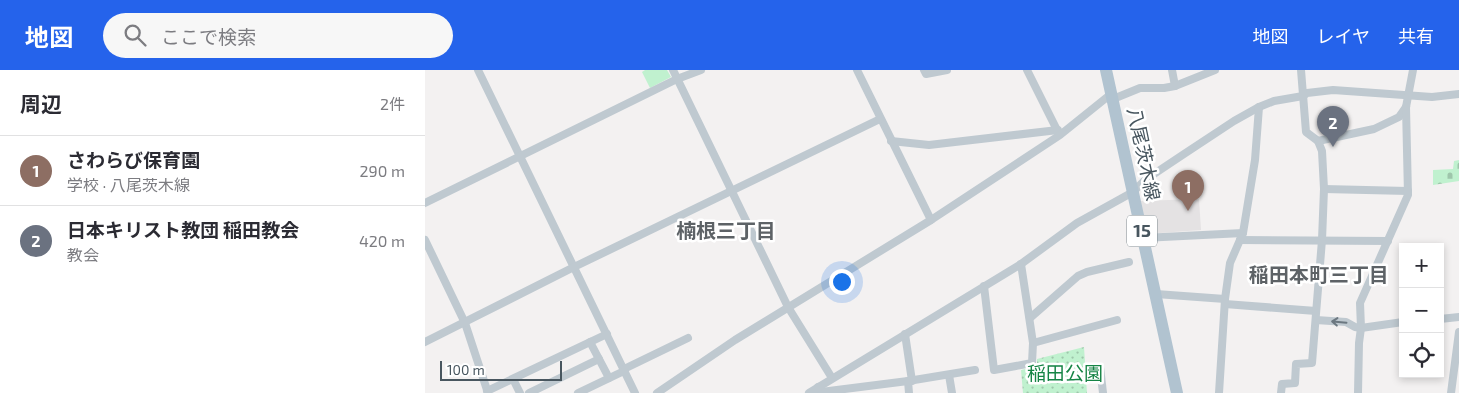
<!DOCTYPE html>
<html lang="ja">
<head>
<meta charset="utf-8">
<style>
  :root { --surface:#fff; --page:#f7f7f7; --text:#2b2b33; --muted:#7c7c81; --line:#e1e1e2; --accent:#2563eb }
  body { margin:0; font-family:"Exo 2","Noto Sans JP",sans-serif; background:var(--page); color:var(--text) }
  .controls { position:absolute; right:15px; bottom:15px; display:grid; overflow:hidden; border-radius:0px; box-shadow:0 2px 8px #0003 }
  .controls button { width:45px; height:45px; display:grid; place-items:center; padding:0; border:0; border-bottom:1px solid var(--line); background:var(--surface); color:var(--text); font:25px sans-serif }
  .scale { position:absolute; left:15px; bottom:12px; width:122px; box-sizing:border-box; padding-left:5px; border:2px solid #48565f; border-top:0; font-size:14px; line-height:18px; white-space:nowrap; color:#48565f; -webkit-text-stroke:4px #fff; paint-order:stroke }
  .you { position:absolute; left:416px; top:211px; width:18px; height:18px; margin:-12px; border:4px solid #fff; border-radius:50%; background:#1a73e8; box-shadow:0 0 0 8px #1a73e833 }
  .badge { display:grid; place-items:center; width:32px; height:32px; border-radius:50%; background:var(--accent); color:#fff; font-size:16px; font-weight:700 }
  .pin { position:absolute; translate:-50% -41px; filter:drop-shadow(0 1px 2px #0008) }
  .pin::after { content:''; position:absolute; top:26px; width:18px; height:15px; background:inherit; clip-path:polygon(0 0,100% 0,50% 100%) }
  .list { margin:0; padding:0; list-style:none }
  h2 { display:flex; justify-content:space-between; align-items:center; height:65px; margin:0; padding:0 20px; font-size:21px }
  h2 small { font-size:16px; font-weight:400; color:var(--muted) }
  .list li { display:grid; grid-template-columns:32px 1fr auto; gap:15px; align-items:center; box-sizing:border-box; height:70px; padding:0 20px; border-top:1px solid var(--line) }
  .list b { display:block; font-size:19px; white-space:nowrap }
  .list p { margin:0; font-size:16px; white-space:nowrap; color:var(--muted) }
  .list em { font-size:16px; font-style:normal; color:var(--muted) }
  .icon { flex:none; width:28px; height:28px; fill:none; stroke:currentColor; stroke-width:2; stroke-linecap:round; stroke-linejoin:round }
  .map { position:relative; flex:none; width:1034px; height:323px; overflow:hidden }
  header { display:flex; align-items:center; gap:30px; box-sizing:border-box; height:70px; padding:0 25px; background:var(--accent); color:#fff }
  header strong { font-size:24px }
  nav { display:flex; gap:28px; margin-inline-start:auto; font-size:18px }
  .search { width:350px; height:45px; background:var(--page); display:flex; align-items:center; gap:12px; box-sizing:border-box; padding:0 18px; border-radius:28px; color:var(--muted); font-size:19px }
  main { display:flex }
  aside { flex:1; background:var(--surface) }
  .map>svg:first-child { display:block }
  .education { fill:#e4e2e3 }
  .grass { fill:url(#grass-dots) }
  .cemetery { fill:url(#cemetery-stones) }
  .garden { fill:#c0f1cf }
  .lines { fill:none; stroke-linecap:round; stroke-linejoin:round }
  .street { stroke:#bfc9d0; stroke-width:8 }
  .primary { stroke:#b1c3d0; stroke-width:12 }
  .oneway { stroke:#6c7881 }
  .labels { text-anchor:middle; stroke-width:5; stroke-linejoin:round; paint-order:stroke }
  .shield { fill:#fff; stroke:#7f898f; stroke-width:1 }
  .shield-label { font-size:18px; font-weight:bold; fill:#48565f }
  .street-label { font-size:19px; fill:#48565f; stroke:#fff }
  .park-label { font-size:19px; fill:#168445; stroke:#fff }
  .neighbourhood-label { font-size:20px; font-weight:bold; fill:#5d6266; stroke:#fff }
</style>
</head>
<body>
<header>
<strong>地図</strong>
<div class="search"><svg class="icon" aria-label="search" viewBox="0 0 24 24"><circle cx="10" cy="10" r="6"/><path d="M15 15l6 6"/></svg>ここで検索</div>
<nav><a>地図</a><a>レイヤ</a><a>共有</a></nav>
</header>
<main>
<aside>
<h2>周辺<small>2件</small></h2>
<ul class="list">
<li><span class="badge" style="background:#8d6e63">1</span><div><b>さわらび保育園</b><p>学校 · 八尾茨木線</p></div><em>290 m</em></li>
<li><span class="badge" style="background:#6b7280">2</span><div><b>日本キリスト教団 稲田教会</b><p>教会</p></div><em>420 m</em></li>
</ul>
</aside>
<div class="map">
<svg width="1034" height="323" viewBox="0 0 1034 323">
  <defs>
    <pattern id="grass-dots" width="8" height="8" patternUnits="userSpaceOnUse" patternTransform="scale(1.25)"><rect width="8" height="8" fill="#c0f1cf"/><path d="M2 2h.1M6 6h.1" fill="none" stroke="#9ec6ab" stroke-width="1.8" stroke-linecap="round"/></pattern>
    <pattern id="cemetery-stones" width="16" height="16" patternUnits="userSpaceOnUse" patternTransform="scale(1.25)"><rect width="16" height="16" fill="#c0f1cf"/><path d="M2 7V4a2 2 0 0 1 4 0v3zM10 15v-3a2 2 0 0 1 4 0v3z" fill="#9ec6ab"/></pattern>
  </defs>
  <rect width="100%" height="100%" fill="#f3f1f1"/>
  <path class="education" d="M774,129L776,160L722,164L715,131Z"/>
  <path class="grass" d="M659,277L662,323H598L596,300L612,296V289Z"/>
  <path class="cemetery" d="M1034,90V111L1008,115V100L1028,99L1029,91Z"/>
  <path class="garden" d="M220,0H242L246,7L225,18L217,2Z"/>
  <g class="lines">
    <g class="street">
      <path d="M53,0L210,323"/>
      <path d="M248,0L363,237L407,308"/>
      <path d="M432,0L506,150"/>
      <path d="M499,0L501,4L522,0"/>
      <path d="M602,0L634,64"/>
      <path d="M747,0L750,16"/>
      <path d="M688,29L715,18H739L750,16L790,0"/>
      <path d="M466,71L504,75L633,60"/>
      <path d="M893,71L949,59L974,47L981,37"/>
      <path d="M899,119L983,121"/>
      <path d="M0,133L252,9L276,0"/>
      <path d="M718,168L818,163"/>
      <path d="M0,170L40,253L63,323"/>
      <path d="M815,170L963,171"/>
      <path d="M559,216L569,300L607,293L608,273L596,194"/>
      <path d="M731,224L800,229"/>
      <path d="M800,234L891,241"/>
      <path d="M605,248L653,206L662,202L704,192"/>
      <path d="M1015,249L1034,247"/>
      <path d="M891,250L921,252L930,257L936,258L978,252"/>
      <path d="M480,264L487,311"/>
      <path d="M0,272L149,197L455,49"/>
      <path d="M165,272L184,308"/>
      <path d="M608,273L692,250"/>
      <path d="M675,297L678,323"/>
      <path d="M199,299L263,268"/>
      <path d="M524,305L527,323"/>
      <path d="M88,309L95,323"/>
      <path d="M483,311L484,323"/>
      <path d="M393,317L396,322L483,311L550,300"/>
      <path d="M62,321L182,264"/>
      <path d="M104,323L174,289"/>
      <path d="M153,323L199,301"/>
      <path d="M232,323L310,270L506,150L635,65L686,24"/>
      <path d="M384,323L596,194L652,153L708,122L720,110L759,84L809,51L834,37L849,31L878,26L882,23L908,20L1007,27L1034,24"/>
      <path d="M794,323L800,229L805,193L818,163L830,90L834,37"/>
      <path d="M856,323L857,314L870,313L871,294L887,293L897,170L899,119L897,81L893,71L881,62L876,0"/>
      <path d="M933,323L934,273L936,258L935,233L983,125L981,37L988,0"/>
      <path d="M1026,323L1034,262"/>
    </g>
    <path class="primary" d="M681,0L752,323"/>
  </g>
  <defs><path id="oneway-shaft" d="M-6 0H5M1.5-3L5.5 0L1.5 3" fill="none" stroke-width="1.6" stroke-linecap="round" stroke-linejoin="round" transform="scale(1.25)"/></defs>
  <use class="oneway" href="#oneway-shaft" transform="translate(914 252) rotate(-175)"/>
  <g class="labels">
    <rect class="shield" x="702" y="145.5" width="30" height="31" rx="4"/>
    <g class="shield-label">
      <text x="717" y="167">15</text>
    </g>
    <g class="street-label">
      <text transform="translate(719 84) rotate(78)" y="7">八尾茨木線</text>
    </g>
    <g class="park-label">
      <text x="640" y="310">稲田公園</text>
    </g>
    <g class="neighbourhood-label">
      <text x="301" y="168">楠根三丁目</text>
      <text x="894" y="212">稲田本町三丁目</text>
    </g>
  </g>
</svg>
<div class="controls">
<button>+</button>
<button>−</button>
<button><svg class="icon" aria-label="locate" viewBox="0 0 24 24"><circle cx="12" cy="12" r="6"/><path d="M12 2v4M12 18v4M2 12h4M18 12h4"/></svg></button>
</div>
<div class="scale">100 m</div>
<div class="you"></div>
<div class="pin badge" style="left:763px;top:141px;background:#8d6e63">1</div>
<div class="pin badge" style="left:908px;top:77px;background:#6b7280">2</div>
</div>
</main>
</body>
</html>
